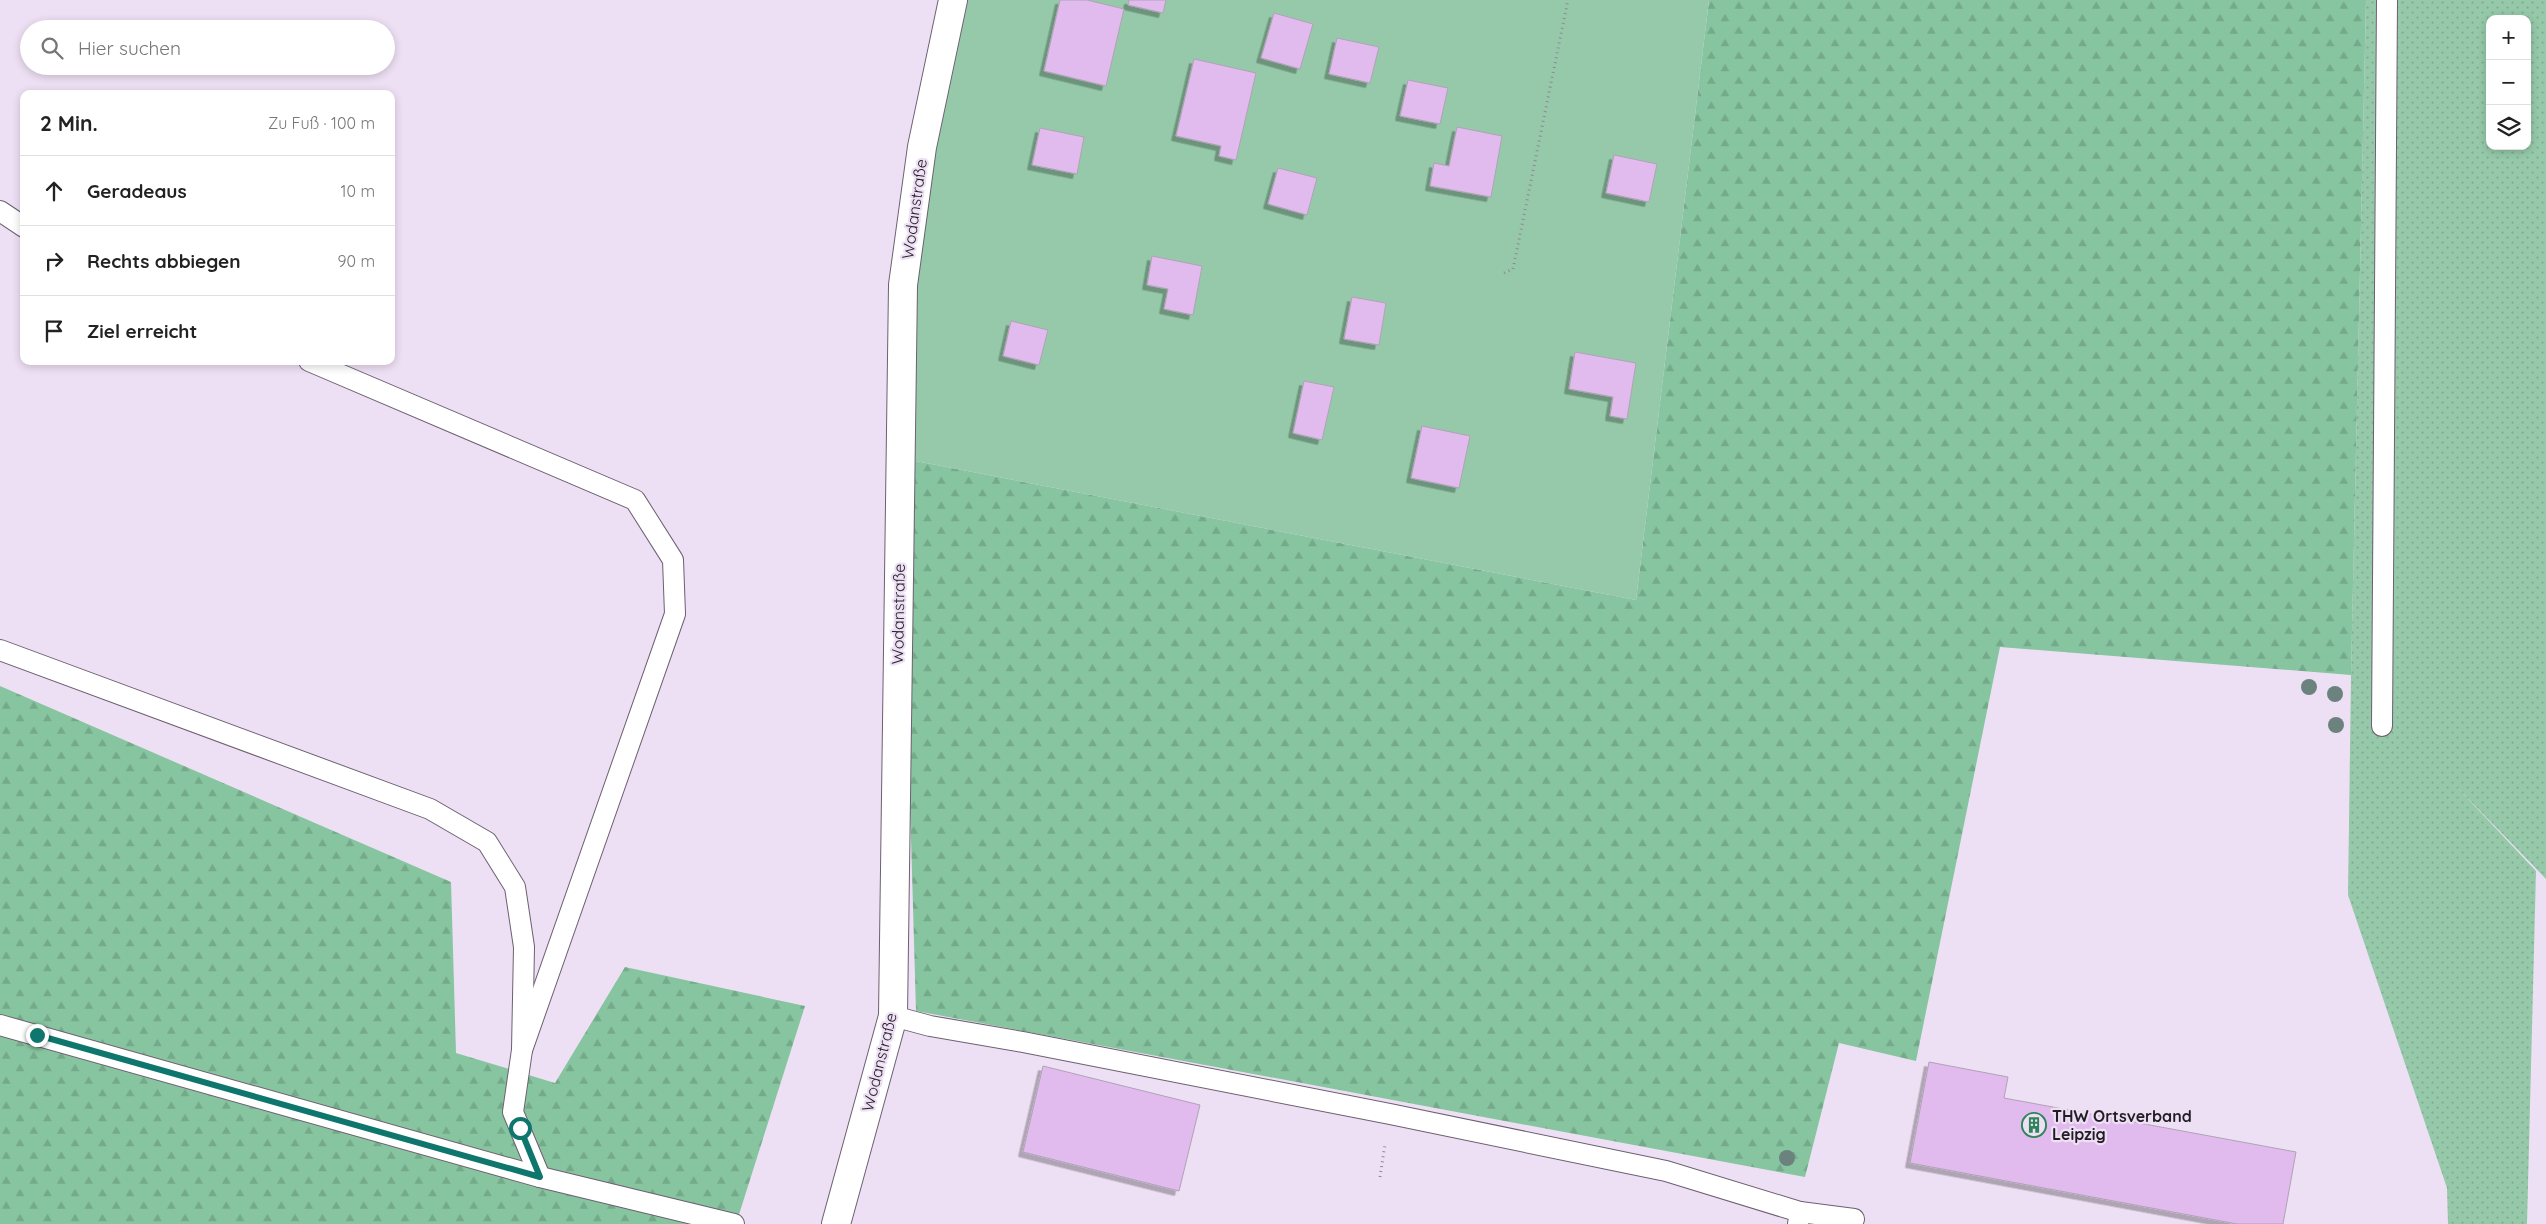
<!DOCTYPE html>
<html lang="de">
<head>
<meta charset="utf-8">
<style>
  :root { --surface:#fff; --page:#f2f2f2; --text:#222; --muted:#767676; --line:#e0e0e0 }
  body { margin:0; font-family:Quicksand,sans-serif; background:var(--page); color:var(--text) }
  .controls { position:absolute; right:15px; top:15px; display:grid; overflow:hidden; border-radius:10px; box-shadow:0 2px 8px #0003 }
  .controls button { width:45px; height:45px; display:grid; place-items:center; padding:0; border:0; border-bottom:1px solid var(--line); background:var(--surface); color:var(--text); font:25px sans-serif }
  .stop { position:absolute; width:15px; height:15px; margin:-11px; border:4px solid #0f766e; border-radius:50%; background:#fff }
  .stop.end { background:#0f766e; border-color:#fff; box-shadow:0 1px 5px #0008 }
  .list { margin:0; padding:0; list-style:none }
  h2 { display:flex; justify-content:space-between; align-items:center; height:65px; margin:0; padding:0 20px; font-size:21px }
  h2 small { font-size:16px; font-weight:400; color:var(--muted) }
  .list li { display:grid; grid-template-columns:32px 1fr auto; gap:15px; align-items:center; box-sizing:border-box; height:70px; padding:0 20px; border-top:1px solid var(--line) }
  .list b { display:block; font-size:19px; white-space:nowrap }
  .list em { font-size:16px; font-style:normal; color:var(--muted) }
  .icon { flex:none; width:28px; height:28px; fill:none; stroke:currentColor; stroke-width:2; stroke-linecap:round; stroke-linejoin:round }
  .map { position:relative; flex:none; width:2546px; height:1224px; overflow:hidden }
  .search { position:absolute; background:var(--surface); box-shadow:0 2px 8px #0003; left:20px; top:20px; width:375px; height:55px; display:flex; align-items:center; gap:12px; box-sizing:border-box; padding:0 18px; border-radius:28px; color:var(--muted); font-size:19px }
  .panel { position:absolute; background:var(--surface); box-shadow:0 2px 8px #0003; left:20px; top:90px; width:375px; height:275px; border-radius:10px }
  .map>svg:first-child { display:block }
  .grass { fill:url(#grass-dots); fill-rule:evenodd }
  .forest { fill:url(#forest-firs) }
  .garden { fill:#95c9a9 }
  .building { fill:#e1baee; stroke:#b0a2b5; filter:url(#shadow) }
  .lines { fill:none; stroke-linecap:round; stroke-linejoin:round }
  .service-casing { stroke:#6d6071; stroke-width:22 }
  .tertiary-casing { stroke:#6d6071; stroke-width:30 }
  .path { stroke:#918795; stroke-width:3; stroke-dasharray:1 4; stroke-linecap:butt }
  .service { stroke:#fff; stroke-width:20 }
  .tertiary { stroke:#fff; stroke-width:28 }
  .tree { fill:#6c827e }
  .route { stroke:#0f766e; stroke-width:6 }
  .labels { text-anchor:middle; stroke-width:4.5; stroke-linejoin:round; paint-order:stroke }
  .street-label { font-size:16px; fill:#221d24; stroke:#eee0f4 }
  .poi-label { font-size:16px; font-weight:bold; fill:#221d24; stroke:#eee0f4; text-anchor:start }
</style>
</head>
<body>
<div class="map">
<svg width="2546" height="1224" viewBox="0 0 2546 1224">
  <defs>
    <pattern id="grass-dots" width="8" height="8" patternUnits="userSpaceOnUse" patternTransform="scale(1.25)"><rect width="8" height="8" fill="#95c9a9"/><path d="M2 2h.1M6 6h.1" fill="none" stroke="#80ac91" stroke-width="1.8" stroke-linecap="round"/></pattern>
    <pattern id="forest-firs" width="22" height="20" patternUnits="userSpaceOnUse" patternTransform="scale(1.25)"><rect width="22" height="20" fill="#87c5a0"/><path d="M5 1l3.5 6h-7zM16 11l3.5 6h-7z" fill="#74a98a"/></pattern>
    <filter id="shadow"><feDropShadow dx="-4.5" dy="4.5" stdDeviation="0" flood-color="#0004"/></filter>
  </defs>
  <rect width="100%" height="100%" fill="#eee0f4"/>
  <path class="grass" d="M2366,0H2546V879L2454,784L2536,871L2527,1224H2448L2447,1188L2348,895L2351,675ZM2490,19H2527V146H2490Z"/>
  <g class="forest">
    <path d="M1709,0H2366L2351,675L2000,647L1916,1061L1839,1043L1805,1177L916,1011L900,458L1636,600Z"/>
    <path d="M0,686L451,882L456,1053L555,1083L625,967L805,1006L736,1224H0Z"/>
  </g>
  <path class="garden" d="M953,0H1709L1636,600L900,458L903,285Z"/>
  <g class="building">
    <path d="M1060,0H1087L1124,9L1106,86L1044,71Z"/>
    <path d="M1129,0H1166L1163,13L1128,5Z"/>
    <path d="M1274,13L1313,24L1300,69L1261,58Z"/>
    <path d="M1337,38L1379,47L1370,83L1329,74Z"/>
    <path d="M1194,59L1256,73L1236,160L1219,156L1221,146L1176,136Z"/>
    <path d="M1408,80L1448,88L1440,124L1400,116Z"/>
    <path d="M1457,127L1502,136L1491,197L1430,186L1434,163L1449,166Z"/>
    <path d="M1040,128L1084,137L1077,174L1032,165Z"/>
    <path d="M1614,155L1657,164L1649,202L1606,193Z"/>
    <path d="M1278,168L1317,178L1307,215L1268,204Z"/>
    <path d="M1152,256L1202,266L1193,315L1164,309L1168,289L1147,285Z"/>
    <path d="M1352,297L1386,303L1379,345L1344,339Z"/>
    <path d="M1011,321L1048,330L1039,365L1003,356Z"/>
    <path d="M1575,352L1636,363L1627,419L1610,416L1613,397L1569,389Z"/>
    <path d="M1304,381L1334,387L1322,440L1293,433Z"/>
    <path d="M1422,426L1470,436L1459,488L1411,478Z"/>
    <path d="M1929,1062L2008,1077L2004,1098L2296,1152L2283,1224H2237L1910,1163Z"/>
    <path d="M1043,1066L1200,1105L1179,1191L1023,1152Z"/>
  </g>
  <g class="lines">
    <defs>
      <g id="service">
        <path d="M0,211L24,227"/>
        <path d="M309,361L635,500L673,560L675,614L522,1050"/>
        <path d="M0,650L430,809L487,842L515,887L524,947L522,1050L513,1112L540,1177"/>
        <path d="M2382,726L2387,0"/>
        <path d="M893,1016L930,1026L1023,1042L1390,1114L1666,1171L1800,1212L1798,1224"/>
        <path d="M0,1025L540,1177L734,1224"/>
        <path d="M1800,1212L1854,1219"/>
      </g>
      <path id="tertiary" d="M836,1224L893,1016L903,285L922,147L953,0"/>
    </defs>
    <use href="#service" class="service-casing"/>
    <use href="#tertiary" class="tertiary-casing"/>
    <g class="path">
      <path d="M1504,273L1513,269L1568,0"/>
      <path d="M1380,1177L1385,1144"/>
    </g>
    <use href="#service" class="service"/>
    <use href="#tertiary" class="tertiary"/>
  </g>
  <g class="tree">
    <circle cx="2309" cy="687" r="8"/>
    <circle cx="2335" cy="694" r="8"/>
    <circle cx="2336" cy="725" r="8"/>
    <circle cx="1787" cy="1158" r="8"/>
  </g>
  <g class="lines">
    <path class="route" d="M37,1035L540,1177L520,1128"/>
  </g>
  <defs>
    <symbol id="building-ring" viewBox="-11 -11 22 22"><circle r="9.5" fill="#eee0f4" stroke="#2e8458" stroke-width="1.5"/><path d="M-4-6H4V6H1V3H-1V6H-4ZM-2.5-4.3h1.7v1.8h-1.7ZM.8-4.3h1.7v1.8H.8ZM-2.5-1h1.7V.8h-1.7ZM.8-1h1.7V.8H.8Z" fill="#2e8458"/></symbol>
  </defs>
  <g fill-rule="evenodd">
    <use href="#building-ring" x="2020" y="1111" width="28" height="28"/>
  </g>
  <g class="labels">
    <g class="street-label">
      <text transform="translate(914 209) rotate(-82)" y="6">Wodanstraße</text>
      <text transform="translate(898 614) rotate(-89)" y="6">Wodanstraße</text>
      <text transform="translate(879 1062) rotate(-76)" y="6">Wodanstraße</text>
    </g>
    <g class="poi-label">
      <text x="2052" y="1122">THW Ortsverband<tspan x="2052" dy="18">Leipzig</tspan></text>
    </g>
  </g>
</svg>
<div class="controls">
<button>+</button>
<button>−</button>
<button><svg class="icon" aria-label="layers" viewBox="0 0 24 24"><path d="M12 4l9 5-9 5-9-5zM3 14l9 5 9-5"/></svg></button>
</div>
<div class="stop" style="left:520px;top:1128px"></div>
<div class="stop end" style="left:37px;top:1035px"></div>
<div class="search"><svg class="icon" aria-label="search" viewBox="0 0 24 24"><circle cx="10" cy="10" r="6"/><path d="M15 15l6 6"/></svg>Hier suchen</div>
<section class="panel">
<h2>2 Min.<small>Zu Fuß · 100 m</small></h2>
<ul class="list">
<li><svg class="icon" aria-label="ahead" viewBox="0 0 24 24"><path d="M12 20V5M6 11l6-6 6 6"/></svg><div><b>Geradeaus</b></div><em>10 m</em></li>
<li><svg class="icon" aria-label="right" viewBox="0 0 24 24"><path d="M7 20v-9h11M14 6l5 5-5 5"/></svg><div><b>Rechts abbiegen</b></div><em>90 m</em></li>
<li><svg class="icon" aria-label="arrive" viewBox="0 0 24 24"><path d="M6 21V4h12l-3 4 3 4H6"/></svg><div><b>Ziel erreicht</b></div></li>
</ul>
</section>
</div>
</body>
</html>
